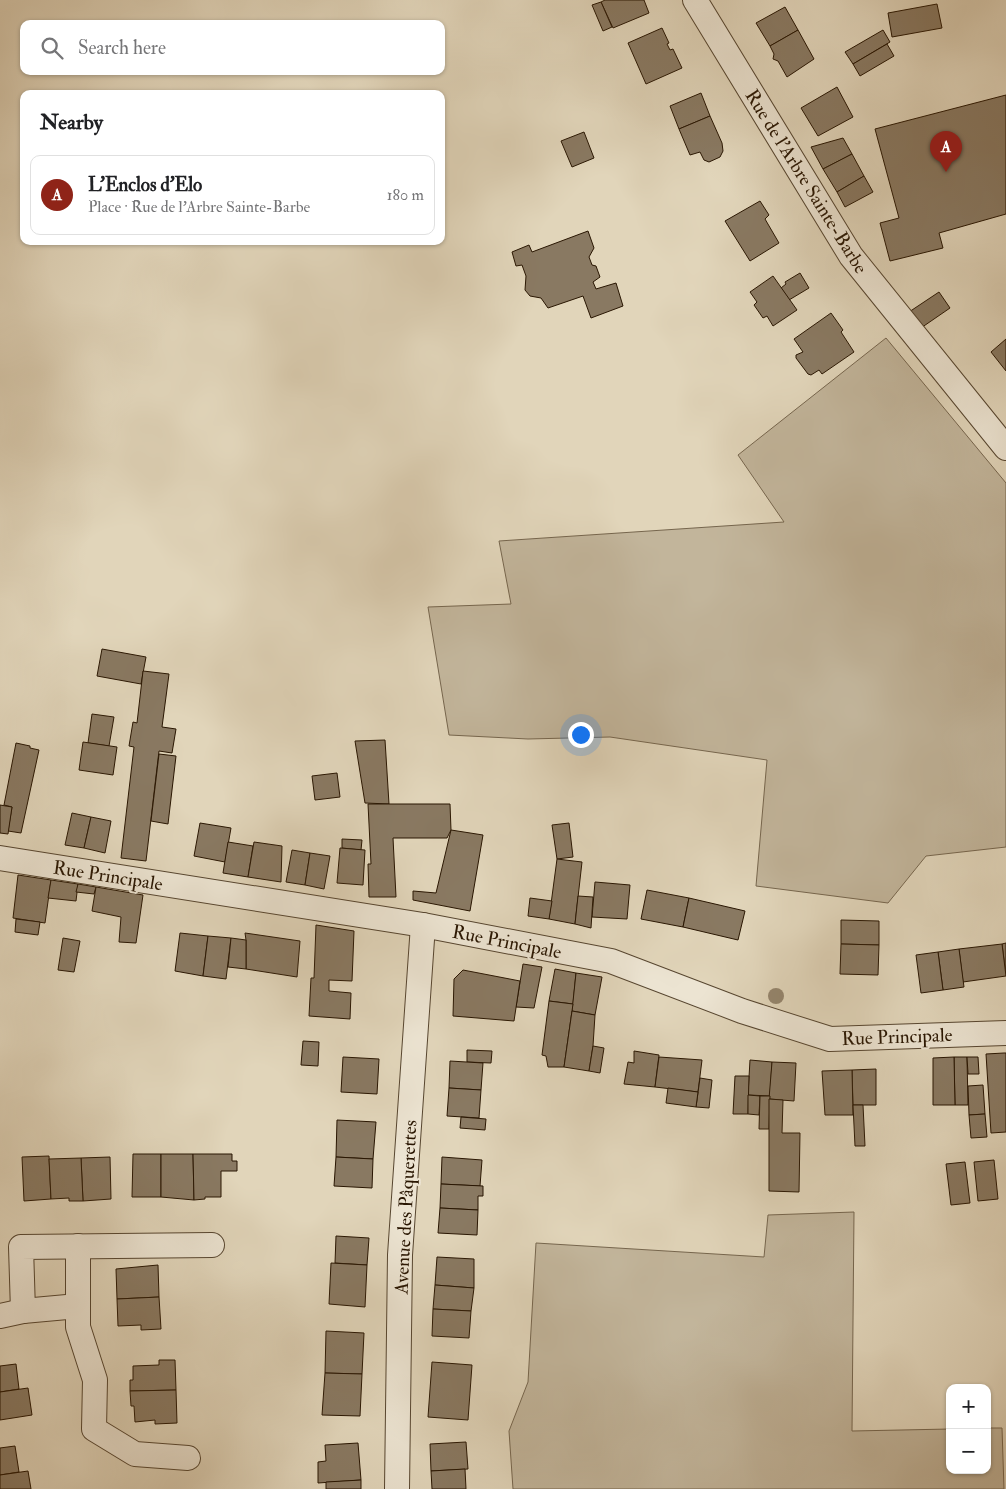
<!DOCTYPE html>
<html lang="en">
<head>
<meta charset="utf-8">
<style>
  :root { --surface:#fff; --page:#f2f2f2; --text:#202124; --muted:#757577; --line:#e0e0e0; --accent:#8f2418 }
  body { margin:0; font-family:"IM FELL Double Pica",serif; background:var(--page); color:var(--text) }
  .controls { position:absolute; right:15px; bottom:15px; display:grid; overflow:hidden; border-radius:10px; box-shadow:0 1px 4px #0004 }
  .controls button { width:45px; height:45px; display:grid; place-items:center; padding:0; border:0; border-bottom:1px solid var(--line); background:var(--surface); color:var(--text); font:25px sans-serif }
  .you { position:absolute; left:580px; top:734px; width:18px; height:18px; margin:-12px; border:4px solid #fff; border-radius:50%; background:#1a73e8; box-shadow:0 0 0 8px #1a73e833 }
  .badge { display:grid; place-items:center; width:32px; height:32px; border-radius:50%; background:var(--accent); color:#fff; font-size:16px; font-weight:700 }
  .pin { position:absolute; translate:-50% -41px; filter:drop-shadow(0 1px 2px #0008) }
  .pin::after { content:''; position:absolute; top:26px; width:18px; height:15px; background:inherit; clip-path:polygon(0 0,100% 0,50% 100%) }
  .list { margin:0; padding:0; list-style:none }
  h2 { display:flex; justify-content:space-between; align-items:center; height:65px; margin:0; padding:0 20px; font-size:21px }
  h2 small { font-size:16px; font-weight:400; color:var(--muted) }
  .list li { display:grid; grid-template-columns:32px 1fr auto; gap:15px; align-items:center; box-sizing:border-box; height:80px; margin:0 10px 10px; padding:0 10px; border:1px solid var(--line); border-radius:10px }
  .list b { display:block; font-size:19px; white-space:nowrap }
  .list p { margin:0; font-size:16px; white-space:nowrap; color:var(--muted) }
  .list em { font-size:16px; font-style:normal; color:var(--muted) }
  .icon { flex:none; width:28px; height:28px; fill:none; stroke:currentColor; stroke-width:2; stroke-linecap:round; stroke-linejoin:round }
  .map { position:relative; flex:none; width:1006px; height:1489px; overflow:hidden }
  .search { position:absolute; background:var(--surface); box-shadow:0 1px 4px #0004; left:20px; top:20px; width:425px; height:55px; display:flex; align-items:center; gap:12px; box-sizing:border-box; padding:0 18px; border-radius:10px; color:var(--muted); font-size:19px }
  .panel { position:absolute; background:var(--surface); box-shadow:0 1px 4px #0004; left:20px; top:90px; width:425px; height:155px; border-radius:10px }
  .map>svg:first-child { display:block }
  .green { fill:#c2b59b; stroke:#76664e }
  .building { fill:#897962; stroke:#291602 }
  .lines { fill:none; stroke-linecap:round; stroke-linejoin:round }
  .minor-casing { stroke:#574630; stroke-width:26 }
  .minor { stroke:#ece4d2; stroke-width:24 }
  .tree { fill:#95866e }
  .labels { text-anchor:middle; stroke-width:4; stroke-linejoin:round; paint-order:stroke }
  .street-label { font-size:19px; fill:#291602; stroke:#ece4d2 }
</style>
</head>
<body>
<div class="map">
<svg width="1006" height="1489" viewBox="0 0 1006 1489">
  <rect width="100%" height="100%" fill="#e1d5ba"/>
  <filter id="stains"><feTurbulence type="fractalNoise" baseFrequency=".004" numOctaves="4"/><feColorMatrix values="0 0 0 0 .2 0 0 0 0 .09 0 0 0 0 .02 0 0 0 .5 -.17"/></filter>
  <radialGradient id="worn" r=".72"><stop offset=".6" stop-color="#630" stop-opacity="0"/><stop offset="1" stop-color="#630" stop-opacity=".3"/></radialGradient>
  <g class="green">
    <path d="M886,338L1006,483V847L926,856L888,903L756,886L767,760L610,737L528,739L449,735L428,607L511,604L499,541L784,522L738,455Z"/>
    <path d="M854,1212L852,1431L950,1429V1470H987V1428H1002L1004,1489H513L509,1431L528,1382L536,1243L764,1257L768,1215Z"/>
  </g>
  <g class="building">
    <path d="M605,0H644L649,13L613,28L601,2Z"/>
    <path d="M601,2L612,27L603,31L592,5Z"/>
    <path d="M937,4L942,28L892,37L888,13Z"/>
    <path d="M785,7L798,30L770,46L756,23Z"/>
    <path d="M662,28L669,43L667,44L670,50L673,49L682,68L646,84L628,43Z"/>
    <path d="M798,30L814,59L787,77L778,61L773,59L774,54L770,46Z"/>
    <path d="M883,30L890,42L853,64L845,52Z"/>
    <path d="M887,44L894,56L860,76L853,64Z"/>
    <path d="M837,87L853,117L818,136L801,108Z"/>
    <path d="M701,93L710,116L679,129L670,106Z"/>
    <path d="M1006,95V214L939,233L943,248L890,261L880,223L899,218L875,129Z"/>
    <path d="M710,116L722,143L723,151L720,157L709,162L704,160L700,152L690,155L679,129Z"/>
    <path d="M584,132L594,158L572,167L561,141Z"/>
    <path d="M843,138L852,154L823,169L811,147Z"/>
    <path d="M852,154L864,176L837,192L823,169Z"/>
    <path d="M864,176L873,192L845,207L837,192Z"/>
    <path d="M760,201L769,215L765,219L779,243L750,261L725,221Z"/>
    <path d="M588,231L594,248L589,257L592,265L596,266L600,277L593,282L596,289L616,283L623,306L591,318L583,296L548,308L541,298L530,296L525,290L526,276L522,265L516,266L512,252L529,245L532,252Z"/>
    <path d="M800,273L809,288L789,300L781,288L786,284L785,282Z"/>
    <path d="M773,276L797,310L773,326L767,316L763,318L754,305L757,302L750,292Z"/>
    <path d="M939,292L950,308L918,330L906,314Z"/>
    <path d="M831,313L843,330L841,332L854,352L822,374L819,370L811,375L808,374L796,358V355L803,352L794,339Z"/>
    <path d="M1006,339V371L991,352Z"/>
    <path d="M102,649L146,657L141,684L97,676Z"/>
    <path d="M143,671L169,674L162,727L176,729L172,753L159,751L146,861L121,858L134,747L129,746L133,722L137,723Z"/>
    <path d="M92,714L114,717L109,746L88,743Z"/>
    <path d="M385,740L389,804L365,803L355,741Z"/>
    <path d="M83,742L117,747L113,775L79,770Z"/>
    <path d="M16,743L30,746V748L39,750L21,833L8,831L12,807L4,805Z"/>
    <path d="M159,754L176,756L168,824L151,821Z"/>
    <path d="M337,773L340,797L315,800L312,776Z"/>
    <path d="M368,804H450L451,830L447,838H393L396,897H369L368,864H371Z"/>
    <path d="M0,805L12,807L8,834L0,833Z"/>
    <path d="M72,813L91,817L84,848L65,845Z"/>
    <path d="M91,817L111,821L105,853L84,848Z"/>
    <path d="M200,823L231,828L225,862L194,856Z"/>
    <path d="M569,823L573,857L557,859L552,825Z"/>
    <path d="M451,830L483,835L470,911L413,900V891L436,893Z"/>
    <path d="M342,839L362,840L361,850L342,848Z"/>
    <path d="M228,842L253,846L248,877L223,873Z"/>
    <path d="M254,842L282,846L281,882L248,877Z"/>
    <path d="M340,848L365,850L363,885L337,883Z"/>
    <path d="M292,850L310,853L305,885L286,882Z"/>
    <path d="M310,853L330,856L324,889L305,885Z"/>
    <path d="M557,859L582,862L575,924L549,919Z"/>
    <path d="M18,875L51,880L45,923L13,918Z"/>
    <path d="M51,880L78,884L76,901L48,898Z"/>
    <path d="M595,882L630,885L627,919L592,917Z"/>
    <path d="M78,884L96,887L94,894L76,892Z"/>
    <path d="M96,887L143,895L136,943L119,942L121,917L92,911Z"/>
    <path d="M647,890L689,898L683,927L641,919Z"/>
    <path d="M578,896L593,897L591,928L575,924Z"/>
    <path d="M530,898L552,901L549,919L528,916Z"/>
    <path d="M689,898L745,911L738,940L683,927Z"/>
    <path d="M16,919L40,922L38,935L15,932Z"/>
    <path d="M841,920L879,921V945L841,944Z"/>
    <path d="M316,925L354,931L352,981L329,980V991L351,993L350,1019L309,1016L311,978H314Z"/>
    <path d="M180,933L208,936L203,976L175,971Z"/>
    <path d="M245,933L300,941L297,977L246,969V940Z"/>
    <path d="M208,936L231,938L226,979L203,976Z"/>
    <path d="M63,938L80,941L74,972L58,970Z"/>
    <path d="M231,938L246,940V969L228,967Z"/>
    <path d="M1006,943V976L1002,944Z"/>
    <path d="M841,944L879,945L878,975L840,974Z"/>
    <path d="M1002,944L1006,976L963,982L959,949Z"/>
    <path d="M959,949L964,987L943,990L938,952Z"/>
    <path d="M938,952L943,990L921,993L916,955Z"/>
    <path d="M523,964L542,967L534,1008L516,1007Z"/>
    <path d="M555,969L576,973L573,1004L549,1001Z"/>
    <path d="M463,970L520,981L514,1021L453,1016L454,979Z"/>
    <path d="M576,973L602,977L595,1015L572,1011Z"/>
    <path d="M549,1001L573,1004L564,1067H548L546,1056L542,1055Z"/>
    <path d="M572,1011L595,1015L593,1046L589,1071L564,1067Z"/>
    <path d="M303,1041L319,1042L318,1066L301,1065Z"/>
    <path d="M593,1046L604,1048L600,1073L589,1071Z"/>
    <path d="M467,1050L492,1051L491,1063L467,1062Z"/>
    <path d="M634,1051L659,1055L655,1087L624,1084L628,1062L634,1063Z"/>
    <path d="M1004,1053H1006V1132L991,1133L986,1054Z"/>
    <path d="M343,1057L379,1059L377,1094L341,1092Z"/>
    <path d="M659,1057L702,1060L698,1092L655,1087Z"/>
    <path d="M954,1057H967L968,1105H955Z"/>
    <path d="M954,1057L955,1105H933V1058Z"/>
    <path d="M967,1057H978L979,1074H968Z"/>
    <path d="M750,1060L772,1062L770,1096L748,1095Z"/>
    <path d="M450,1061L483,1063L481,1090L449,1088Z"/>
    <path d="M772,1062L796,1063L794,1101L769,1099Z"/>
    <path d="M876,1069V1105H853L852,1070Z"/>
    <path d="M852,1070L853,1115H825L822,1071Z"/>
    <path d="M735,1076H749L748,1114H733Z"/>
    <path d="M700,1078L712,1080L709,1108L696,1107Z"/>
    <path d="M983,1085L985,1114L969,1115L968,1086Z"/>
    <path d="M449,1088L481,1090L479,1118L447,1116Z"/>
    <path d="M668,1088L698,1092L696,1107L666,1103Z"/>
    <path d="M748,1095L760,1096L759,1115L748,1114Z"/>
    <path d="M760,1096H770L769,1129H759Z"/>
    <path d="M769,1099L783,1100L782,1133H800L799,1192L769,1191Z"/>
    <path d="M853,1105H863L865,1146H855Z"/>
    <path d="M985,1114L987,1137L971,1138L969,1115Z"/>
    <path d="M461,1117L486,1119L485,1130L460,1128Z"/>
    <path d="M337,1120L376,1122L373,1159L336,1157Z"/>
    <path d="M133,1154H161V1197H132Z"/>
    <path d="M161,1154H193L194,1200L161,1197Z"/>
    <path d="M193,1154H232V1161H237V1171H221V1197H205V1199L194,1200Z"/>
    <path d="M49,1156L51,1199L24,1201L22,1157Z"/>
    <path d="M110,1157L111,1199L83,1201L81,1158Z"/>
    <path d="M336,1157L373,1159L372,1188L334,1186Z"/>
    <path d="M442,1157L482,1160L480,1186L441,1184Z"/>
    <path d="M81,1158L83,1201H69V1198L51,1199L49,1159Z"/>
    <path d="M994,1160L998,1199L978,1201L974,1162Z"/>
    <path d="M965,1162L970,1203L951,1205L946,1164Z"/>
    <path d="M441,1184L483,1186V1196H478V1210L440,1208Z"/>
    <path d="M440,1208L478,1210L477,1235L438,1233Z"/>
    <path d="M336,1236L369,1238L367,1265L335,1263Z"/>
    <path d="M437,1257L474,1259V1288L435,1285Z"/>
    <path d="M331,1263L367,1265L365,1307L329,1304Z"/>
    <path d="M158,1265L159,1297L117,1299L116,1269Z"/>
    <path d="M435,1285L474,1288L471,1311L433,1309Z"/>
    <path d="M159,1297L161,1329L141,1330V1325L118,1326L117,1299Z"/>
    <path d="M433,1309L471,1311L469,1338L432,1336Z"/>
    <path d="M326,1331L364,1333L362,1374L325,1373Z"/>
    <path d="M159,1360H175L176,1390L130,1391V1380H133V1366L159,1365Z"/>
    <path d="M432,1362L472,1365L468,1420L428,1417Z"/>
    <path d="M16,1364L19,1389L0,1392V1366Z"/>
    <path d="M325,1373L362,1374L360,1416L322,1415Z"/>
    <path d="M28,1388L32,1415L0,1420V1392Z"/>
    <path d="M176,1390L177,1423L155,1424V1420L135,1422L134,1406H131L130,1391Z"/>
    <path d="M466,1442L468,1469L431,1471L430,1444Z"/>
    <path d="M358,1443L361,1480L318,1483V1462L326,1461L325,1445Z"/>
    <path d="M15,1446L19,1472L0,1475V1448Z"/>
    <path d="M465,1469L466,1489H432L431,1471Z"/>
    <path d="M28,1471L31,1489H0V1475Z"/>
    <path d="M361,1480V1489H326V1482Z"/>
  </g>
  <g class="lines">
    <defs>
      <g id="minor">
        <path d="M695,0L851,256L1006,448"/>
        <path d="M0,858L423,925L611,961L742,1011L830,1039L1006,1033"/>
        <path d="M78,1246V1327L95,1380L94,1429L135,1454L188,1458"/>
        <path d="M23,1311L21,1247L212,1245"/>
        <path d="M0,1316L23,1311L78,1306"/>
        <path d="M397,1489L400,1255L423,925"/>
      </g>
    </defs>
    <use href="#minor" class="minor-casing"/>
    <use href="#minor" class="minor"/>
  </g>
  <circle class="tree" cx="776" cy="996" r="8"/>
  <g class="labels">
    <g class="street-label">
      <text transform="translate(807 181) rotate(58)" y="7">Rue de l'Arbre Sainte-Barbe</text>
      <text transform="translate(108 875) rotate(9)" y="7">Rue Principale</text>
      <text transform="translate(507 941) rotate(11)" y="7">Rue Principale</text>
      <text transform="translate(897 1036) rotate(-2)" y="7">Rue Principale</text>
      <text transform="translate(405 1207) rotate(-87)" y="7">Avenue des Pâquerettes</text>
    </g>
  </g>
  <rect width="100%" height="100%" filter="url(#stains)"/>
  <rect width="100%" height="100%" fill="url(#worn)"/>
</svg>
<div class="controls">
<button>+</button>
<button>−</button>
</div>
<div class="you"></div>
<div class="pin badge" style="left:946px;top:172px">A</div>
<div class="search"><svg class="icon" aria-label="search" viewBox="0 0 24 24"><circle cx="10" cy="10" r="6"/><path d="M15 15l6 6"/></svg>Search here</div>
<section class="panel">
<h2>Nearby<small></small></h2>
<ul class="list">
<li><span class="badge">A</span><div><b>L'Enclos d'Elo</b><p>Place · Rue de l'Arbre Sainte-Barbe</p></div><em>180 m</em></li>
</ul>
</section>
</div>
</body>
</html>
